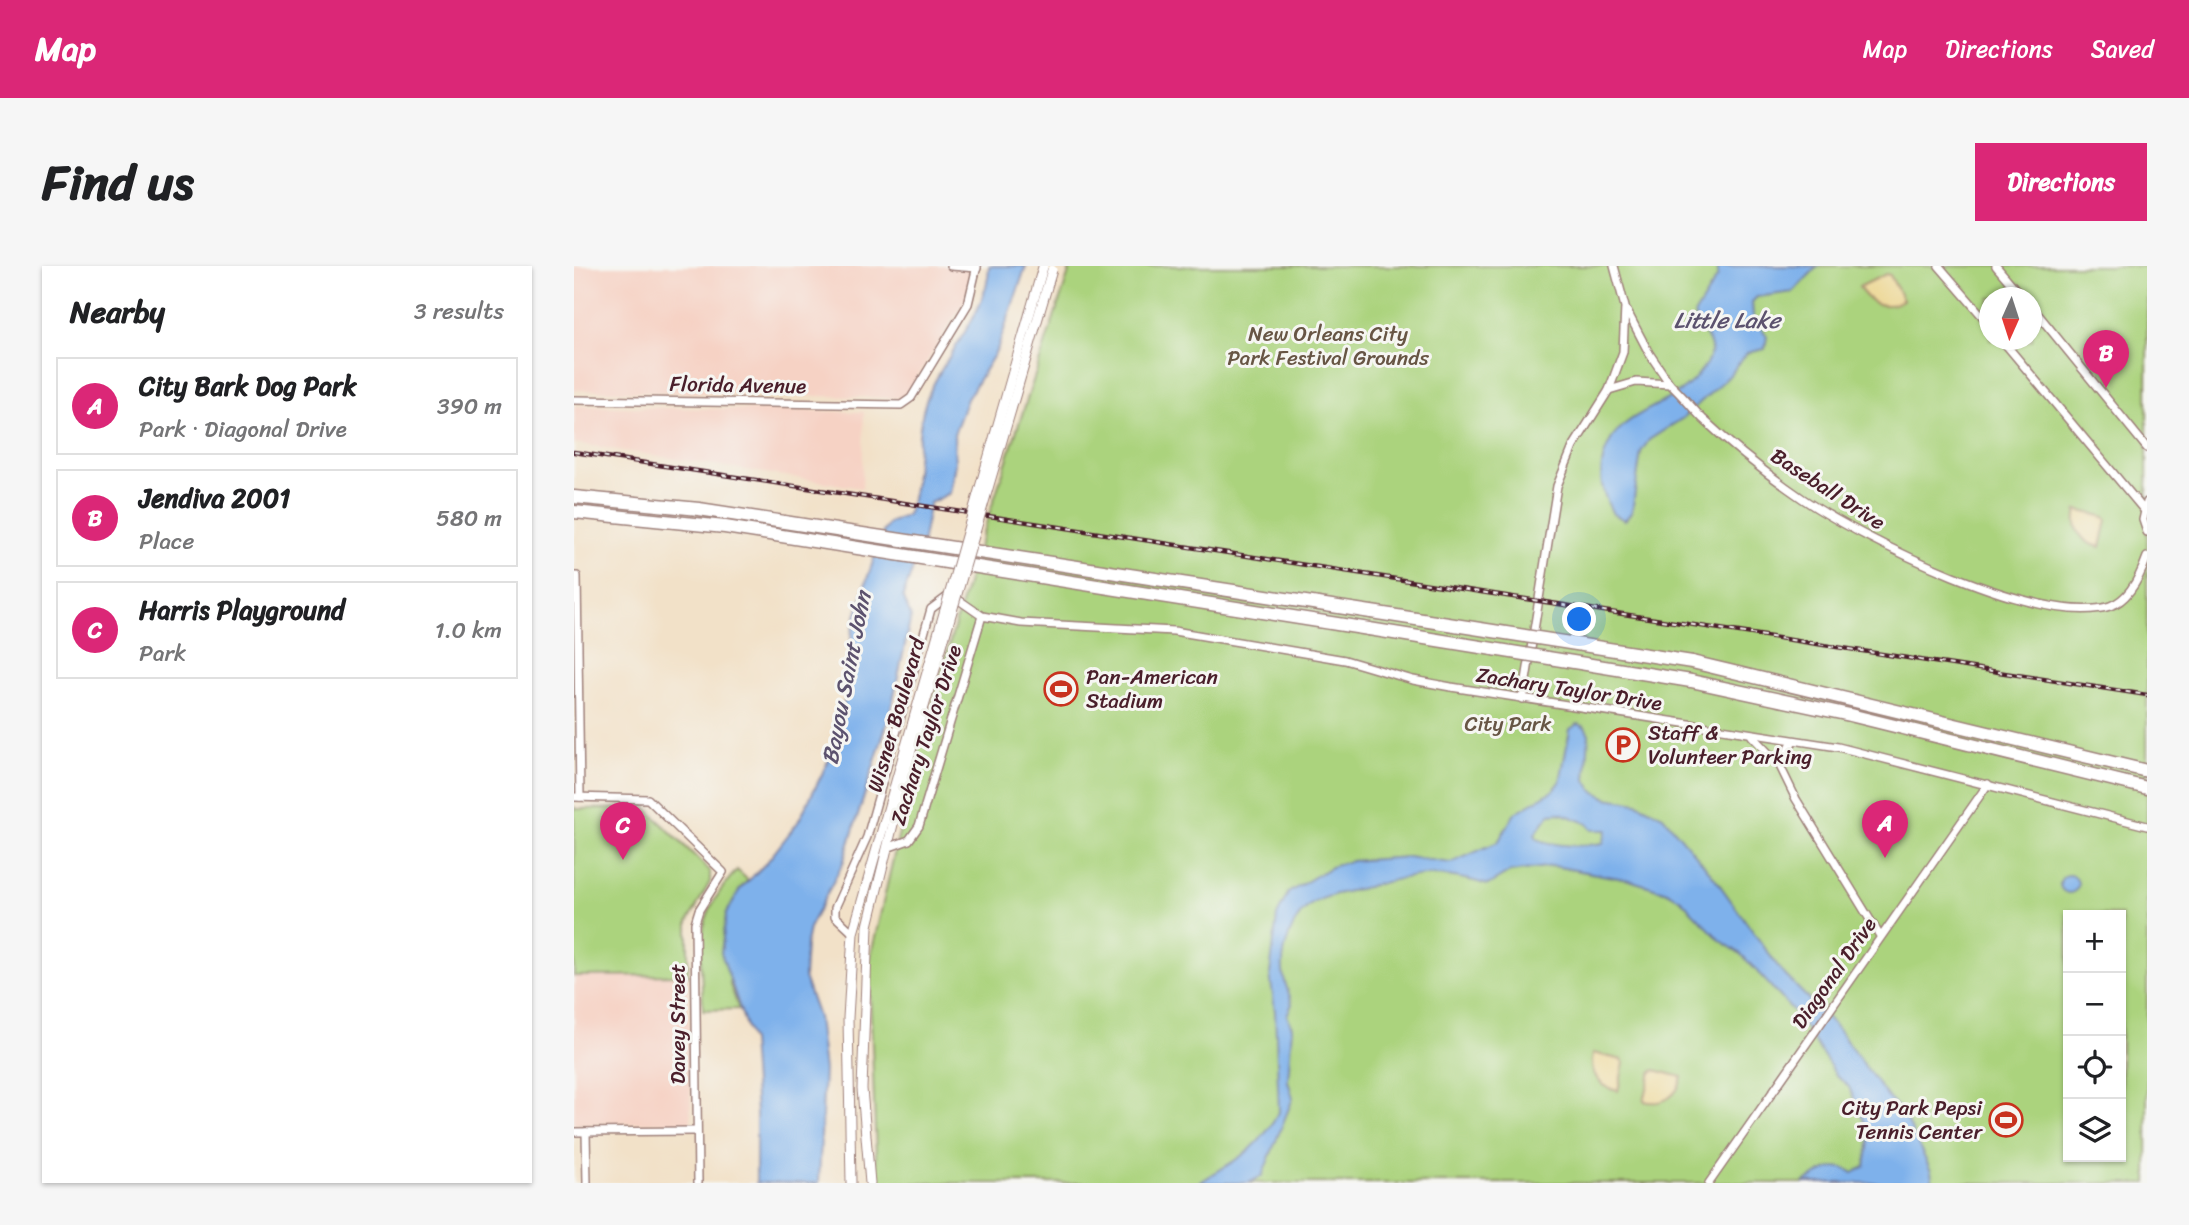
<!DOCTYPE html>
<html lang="en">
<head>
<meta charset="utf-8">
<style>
  :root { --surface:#fff; --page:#f6f6f6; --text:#202124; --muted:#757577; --line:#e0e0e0; --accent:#db2777 }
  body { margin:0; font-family:Sriracha,sans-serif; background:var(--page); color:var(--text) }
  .controls { position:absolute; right:21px; bottom:21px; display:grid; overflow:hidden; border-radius:0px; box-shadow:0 2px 5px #0004 }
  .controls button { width:63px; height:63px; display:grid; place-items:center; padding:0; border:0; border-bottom:2px solid var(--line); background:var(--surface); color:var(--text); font:35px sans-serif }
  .compass { position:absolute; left:1405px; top:21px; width:63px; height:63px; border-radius:50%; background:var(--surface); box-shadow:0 2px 5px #0004; rotate:183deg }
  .you { position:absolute; left:1006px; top:354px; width:24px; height:24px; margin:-18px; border:5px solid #fff; border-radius:50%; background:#1a73e8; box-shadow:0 0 0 10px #1a73e833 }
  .badge { display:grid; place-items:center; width:46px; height:46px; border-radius:50%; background:var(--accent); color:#fff; font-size:23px; font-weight:700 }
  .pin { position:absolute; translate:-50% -58px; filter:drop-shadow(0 2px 4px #0008) }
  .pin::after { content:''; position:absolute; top:37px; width:24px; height:21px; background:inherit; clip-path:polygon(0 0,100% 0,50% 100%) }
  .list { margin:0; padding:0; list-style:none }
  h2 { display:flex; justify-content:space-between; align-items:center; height:91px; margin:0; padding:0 28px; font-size:30px }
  h2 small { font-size:23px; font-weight:400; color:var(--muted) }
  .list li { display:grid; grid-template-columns:46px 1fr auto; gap:21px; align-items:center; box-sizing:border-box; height:98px; margin:0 14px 14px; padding:0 14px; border:2px solid var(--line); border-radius:0px }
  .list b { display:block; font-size:26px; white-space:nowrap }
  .list p { margin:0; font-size:23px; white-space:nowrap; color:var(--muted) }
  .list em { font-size:23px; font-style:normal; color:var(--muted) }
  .icon { flex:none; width:38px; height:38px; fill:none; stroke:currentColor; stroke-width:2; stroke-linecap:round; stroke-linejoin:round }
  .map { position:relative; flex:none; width:1573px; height:917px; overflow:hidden; border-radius:0px }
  header { display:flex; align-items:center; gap:42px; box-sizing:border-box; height:98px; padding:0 35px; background:var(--accent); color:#fff }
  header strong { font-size:33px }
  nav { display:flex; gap:38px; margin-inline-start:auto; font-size:24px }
  .intro { display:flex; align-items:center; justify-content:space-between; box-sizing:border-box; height:168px; padding:0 42px }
  h1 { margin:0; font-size:49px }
  .button { padding:18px 32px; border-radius:0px; background:var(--accent); color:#fff; font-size:24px; font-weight:700 }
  main { display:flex; gap:42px; padding:0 42px }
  aside { flex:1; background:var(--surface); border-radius:0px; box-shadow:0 2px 5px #0004 }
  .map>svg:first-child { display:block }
  .built { fill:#f6d2c4 }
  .green { fill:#abd37d; stroke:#7a7954; stroke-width:2; fill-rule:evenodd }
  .sand { fill:#eeda9e; stroke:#9c7c64; stroke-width:2 }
  .water { fill:#7eb1eb; stroke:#64688b; stroke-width:2; fill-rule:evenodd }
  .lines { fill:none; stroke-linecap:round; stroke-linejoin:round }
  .minor-casing { stroke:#9e807a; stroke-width:10 }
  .tertiary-casing { stroke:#9e807a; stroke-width:11 }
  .motorway-casing { stroke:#9e807a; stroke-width:15 }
  .minor { stroke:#fff; stroke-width:7 }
  .tertiary { stroke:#fff; stroke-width:9 }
  .motorway { stroke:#fff; stroke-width:12 }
  .rail-casing { stroke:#4a1f2b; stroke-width:4.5 }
  .rail { stroke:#f6f6f2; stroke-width:2; stroke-dasharray:5; stroke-linecap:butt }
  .tertiary-bridge-casing { stroke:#9e807a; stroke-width:11; stroke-linecap:butt }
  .motorway-bridge-casing { stroke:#9e807a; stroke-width:15; stroke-linecap:butt }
  .tertiary-bridge { stroke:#fff; stroke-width:9 }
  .motorway-bridge { stroke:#fff; stroke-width:12 }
  .labels { text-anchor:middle; stroke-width:6; stroke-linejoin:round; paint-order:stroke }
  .park-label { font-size:21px; fill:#675544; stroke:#f6f6f2 }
  .street-label { font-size:21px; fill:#4a1f2b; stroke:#f6f6f2 }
  .poi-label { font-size:21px; fill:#4a1f2b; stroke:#f6f6f2; text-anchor:start }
  .water-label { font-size:23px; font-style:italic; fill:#5c526e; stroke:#f6f6f2 }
</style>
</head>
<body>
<header>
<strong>Map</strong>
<nav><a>Map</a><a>Directions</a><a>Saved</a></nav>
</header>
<div class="intro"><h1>Find us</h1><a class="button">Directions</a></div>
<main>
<aside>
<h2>Nearby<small>3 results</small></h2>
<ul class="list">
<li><span class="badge">A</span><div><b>City Bark Dog Park</b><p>Park · Diagonal Drive</p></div><em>390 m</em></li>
<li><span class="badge">B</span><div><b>Jendiva 2001</b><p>Place</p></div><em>580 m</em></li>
<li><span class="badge">C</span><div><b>Harris Playground</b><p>Park</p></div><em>1.0 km</em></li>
</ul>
</aside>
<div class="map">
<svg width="1573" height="917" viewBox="0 0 1573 917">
  <rect width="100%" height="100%" fill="#f6f6f2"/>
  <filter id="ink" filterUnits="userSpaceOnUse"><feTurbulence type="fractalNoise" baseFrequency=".0143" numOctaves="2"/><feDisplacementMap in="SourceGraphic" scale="14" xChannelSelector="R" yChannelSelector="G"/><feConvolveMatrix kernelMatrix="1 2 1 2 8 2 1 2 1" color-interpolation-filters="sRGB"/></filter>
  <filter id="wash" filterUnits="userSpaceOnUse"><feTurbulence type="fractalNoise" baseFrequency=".00686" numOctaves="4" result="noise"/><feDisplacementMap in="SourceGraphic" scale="28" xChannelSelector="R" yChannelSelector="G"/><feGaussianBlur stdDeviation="1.57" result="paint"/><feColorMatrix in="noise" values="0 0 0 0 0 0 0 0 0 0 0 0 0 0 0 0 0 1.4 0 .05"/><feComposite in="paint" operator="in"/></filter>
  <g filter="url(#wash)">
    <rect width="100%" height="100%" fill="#f2e1c8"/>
    <g class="built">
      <path d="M0,0H398L392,32L333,128L326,132L0,124Z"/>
      <path d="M0,140L290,146L288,222L0,177Z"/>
      <path d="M114,709L117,856L0,858V710Z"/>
    </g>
    <g class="green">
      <path d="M497,0H1573V917H303L295,697L344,485L400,294ZM1416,32H1458V74H1416ZM1494,649H1547V891H1494Z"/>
      <path d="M0,540L1,543L72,542L136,605V616L114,656V709L0,710Z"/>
      <path d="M163,604L174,614L166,623L156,719L165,743L129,744C127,682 118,653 163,604Z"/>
    </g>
    <g class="sand">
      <path d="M1312,8L1316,9L1329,34C1312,44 1295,39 1285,21Z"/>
      <path d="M1503,244L1531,251L1533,254L1527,281C1508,278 1498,263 1503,244Z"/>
      <path d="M1019,787L1048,794L1050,797L1044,825C1024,821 1015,806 1019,787Z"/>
      <path d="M1081,804L1108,811C1104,830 1089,840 1070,835L1077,806Z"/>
    </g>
    <g class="water">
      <path d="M415,0H452L423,84L393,133L380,168L381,197L376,227L356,237L348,278L329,330L337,351L316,448L269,597L235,662L232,678L230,711L244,751L250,804L245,917H182V847L177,775L147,687L152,648L166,623L193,596L224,556L252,500L261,478L272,428L278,365L293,313L309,266L315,257L333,249C348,211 339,169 353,132C370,88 414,48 415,0Z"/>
      <path d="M1144,0H1244L1219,26L1183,31L1178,36L1179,50L1193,70L1191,83L1173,87L1155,110L1109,152L1075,174L1067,186L1058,246L1051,254L1039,248C1028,227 1023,210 1031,187C1046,141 1099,144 1126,106C1132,98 1137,92 1137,82C1136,71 1124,60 1120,49L1144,10Z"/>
      <path d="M1004,458L1011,461L1015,468L1012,514L1018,524L1033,532L1063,537L1089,550L1140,611L1208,706L1262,761L1316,834L1328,844L1357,905L1359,917H1229C1244,909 1261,893 1279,907L1291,900L1296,869L1275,821L1262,809L1223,749L1168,689L1146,674L1107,634L1093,626L1055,614L979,600L936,606L914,619C864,604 842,607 793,621C775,626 757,627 741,636C718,648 705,688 710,712C712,721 716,729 718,738L713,749L718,761L714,815L719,832L688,910L675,917H625C661,893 683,887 705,846L701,745L696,708L703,650L714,627L757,601L776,595L834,591L877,597L924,576L941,547L980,524L986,516L996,463ZM986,547L1013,557L1018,564H1033L1029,577C1008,581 982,581 963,573L961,568L976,548Z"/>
      <circle cx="1495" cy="618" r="9"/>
    </g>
  </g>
  <g filter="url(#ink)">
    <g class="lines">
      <defs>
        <g id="minor">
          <path d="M377,0L403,2"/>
          <path d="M1365,0L1416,59"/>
          <path d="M1422,0L1449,32"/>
          <path d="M1458,41L1573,182"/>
          <path d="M1053,45L1075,87L1096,118"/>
          <path d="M1428,74L1570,244"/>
          <path d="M1035,124L1062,116L1096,118C1108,129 1118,142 1129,153C1160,182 1194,209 1229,233C1288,273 1466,362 1536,340C1555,334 1567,308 1573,291"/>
          <path d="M0,134L327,139L337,132L394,38L403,0"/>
          <path d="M1573,236L1569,254L1573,266"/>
          <path d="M0,310H3L6,531"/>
          <path d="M949,433L983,220L999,181L1035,124L1049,86L1051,41L1040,0"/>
          <path d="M1178,470L1205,498L1222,533L1306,670"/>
          <path d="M1205,498L1219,475"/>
          <path d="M0,531L74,533L149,606L125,644L121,657L124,917"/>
          <path d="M313,582L335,574L345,560L408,350"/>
          <path d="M279,667L261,650V642L293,571L357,343L373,331L382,332L408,350L447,357L600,365L771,394L839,414L877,421L1264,481L1573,560"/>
          <path d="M0,866L122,865"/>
          <path d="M12,866L13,917"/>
          <path d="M1135,917L1414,518"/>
        </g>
        <g id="tertiary">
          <path d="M277,917L274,752L279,667L332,480"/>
          <path d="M296,917L288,823L294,660L337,485"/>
        </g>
        <g id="motorway">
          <path d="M0,231L125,243L797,346"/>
          <path d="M0,246L151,261L795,363"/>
          <path d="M1118,396L1573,505"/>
          <path d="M1117,415L1276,449L1573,522"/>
        </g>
      </defs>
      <use href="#minor" class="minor-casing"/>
      <use href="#tertiary" class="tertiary-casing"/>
      <use href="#motorway" class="motorway-casing"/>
      <use href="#minor" class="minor"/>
      <use href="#tertiary" class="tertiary"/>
      <use href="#motorway" class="motorway"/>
      <defs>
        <path id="rail" d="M0,186L1573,429"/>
      </defs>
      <use href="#rail" class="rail-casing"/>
      <use href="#rail" class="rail"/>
      <defs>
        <g id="tertiary-bridge">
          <path d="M332,480L469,1"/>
          <path d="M337,485L478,4"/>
        </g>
        <g id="motorway-bridge">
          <path d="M797,346L1118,396"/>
          <path d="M795,363L1117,415"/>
        </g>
      </defs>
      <use href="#tertiary-bridge" class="tertiary-bridge-casing"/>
      <use href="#motorway-bridge" class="motorway-bridge-casing"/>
      <use href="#tertiary-bridge" class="tertiary-bridge"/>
      <use href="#motorway-bridge" class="motorway-bridge"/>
    </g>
  </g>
  <defs>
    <symbol id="stadium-ring" viewBox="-11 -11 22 22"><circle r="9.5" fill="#f6f6f2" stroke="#c8321e" stroke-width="1.5"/><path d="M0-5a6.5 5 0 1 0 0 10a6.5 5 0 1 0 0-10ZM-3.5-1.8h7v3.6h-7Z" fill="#c8321e"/></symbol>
    <symbol id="parking-ring" viewBox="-11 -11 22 22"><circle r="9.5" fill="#f6f6f2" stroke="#c8321e" stroke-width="1.5"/><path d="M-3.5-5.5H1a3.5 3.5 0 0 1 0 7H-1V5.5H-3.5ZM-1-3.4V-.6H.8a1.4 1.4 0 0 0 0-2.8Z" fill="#c8321e"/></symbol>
  </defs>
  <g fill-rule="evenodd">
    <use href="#stadium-ring" x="468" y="404" width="38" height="38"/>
    <use href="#parking-ring" x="1030" y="460" width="38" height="38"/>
    <use href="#stadium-ring" x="1413" y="835" width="38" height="38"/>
  </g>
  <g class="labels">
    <g class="park-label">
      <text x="754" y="75">New Orleans City<tspan x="754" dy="24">Park Festival Grounds</tspan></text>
      <text x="934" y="465">City Park</text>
    </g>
    <g class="street-label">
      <text transform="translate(164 119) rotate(1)" y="7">Florida Avenue</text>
      <text transform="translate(1254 223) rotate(33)" y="7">Baseball Drive</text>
      <text transform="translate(995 423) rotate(9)" y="7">Zachary Taylor Drive</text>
      <text transform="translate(322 449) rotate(-74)" y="7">Wisner Boulevard</text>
      <text transform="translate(352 469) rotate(-72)" y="7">Zachary Taylor Drive</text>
      <text transform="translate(1260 707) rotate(-55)" y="7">Diagonal Drive</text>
      <text transform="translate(104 758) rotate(-90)" y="7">Davey Street</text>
    </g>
    <g class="poi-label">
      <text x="512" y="418">Pan-American<tspan x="512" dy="24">Stadium</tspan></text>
      <text x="1074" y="474">Staff &amp;<tspan x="1074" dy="24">Volunteer Parking</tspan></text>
      <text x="1408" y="849" text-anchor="end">City Park Pepsi<tspan x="1408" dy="24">Tennis Center</tspan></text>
    </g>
    <g class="water-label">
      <text x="1153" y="62">Little Lake</text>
      <text transform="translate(272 412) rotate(-79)" y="8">Bayou Saint John</text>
    </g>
  </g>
</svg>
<div class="controls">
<button>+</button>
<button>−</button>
<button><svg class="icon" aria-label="locate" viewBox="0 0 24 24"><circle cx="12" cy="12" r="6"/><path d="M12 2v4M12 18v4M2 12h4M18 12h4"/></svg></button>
<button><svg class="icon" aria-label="layers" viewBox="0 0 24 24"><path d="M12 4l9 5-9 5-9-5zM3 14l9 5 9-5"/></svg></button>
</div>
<svg class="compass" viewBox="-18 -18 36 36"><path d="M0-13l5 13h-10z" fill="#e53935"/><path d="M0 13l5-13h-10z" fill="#757577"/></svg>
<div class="you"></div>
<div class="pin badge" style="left:1311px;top:592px">A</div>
<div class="pin badge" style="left:1532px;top:122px">B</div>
<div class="pin badge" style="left:49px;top:594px">C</div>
</div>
</main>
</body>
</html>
